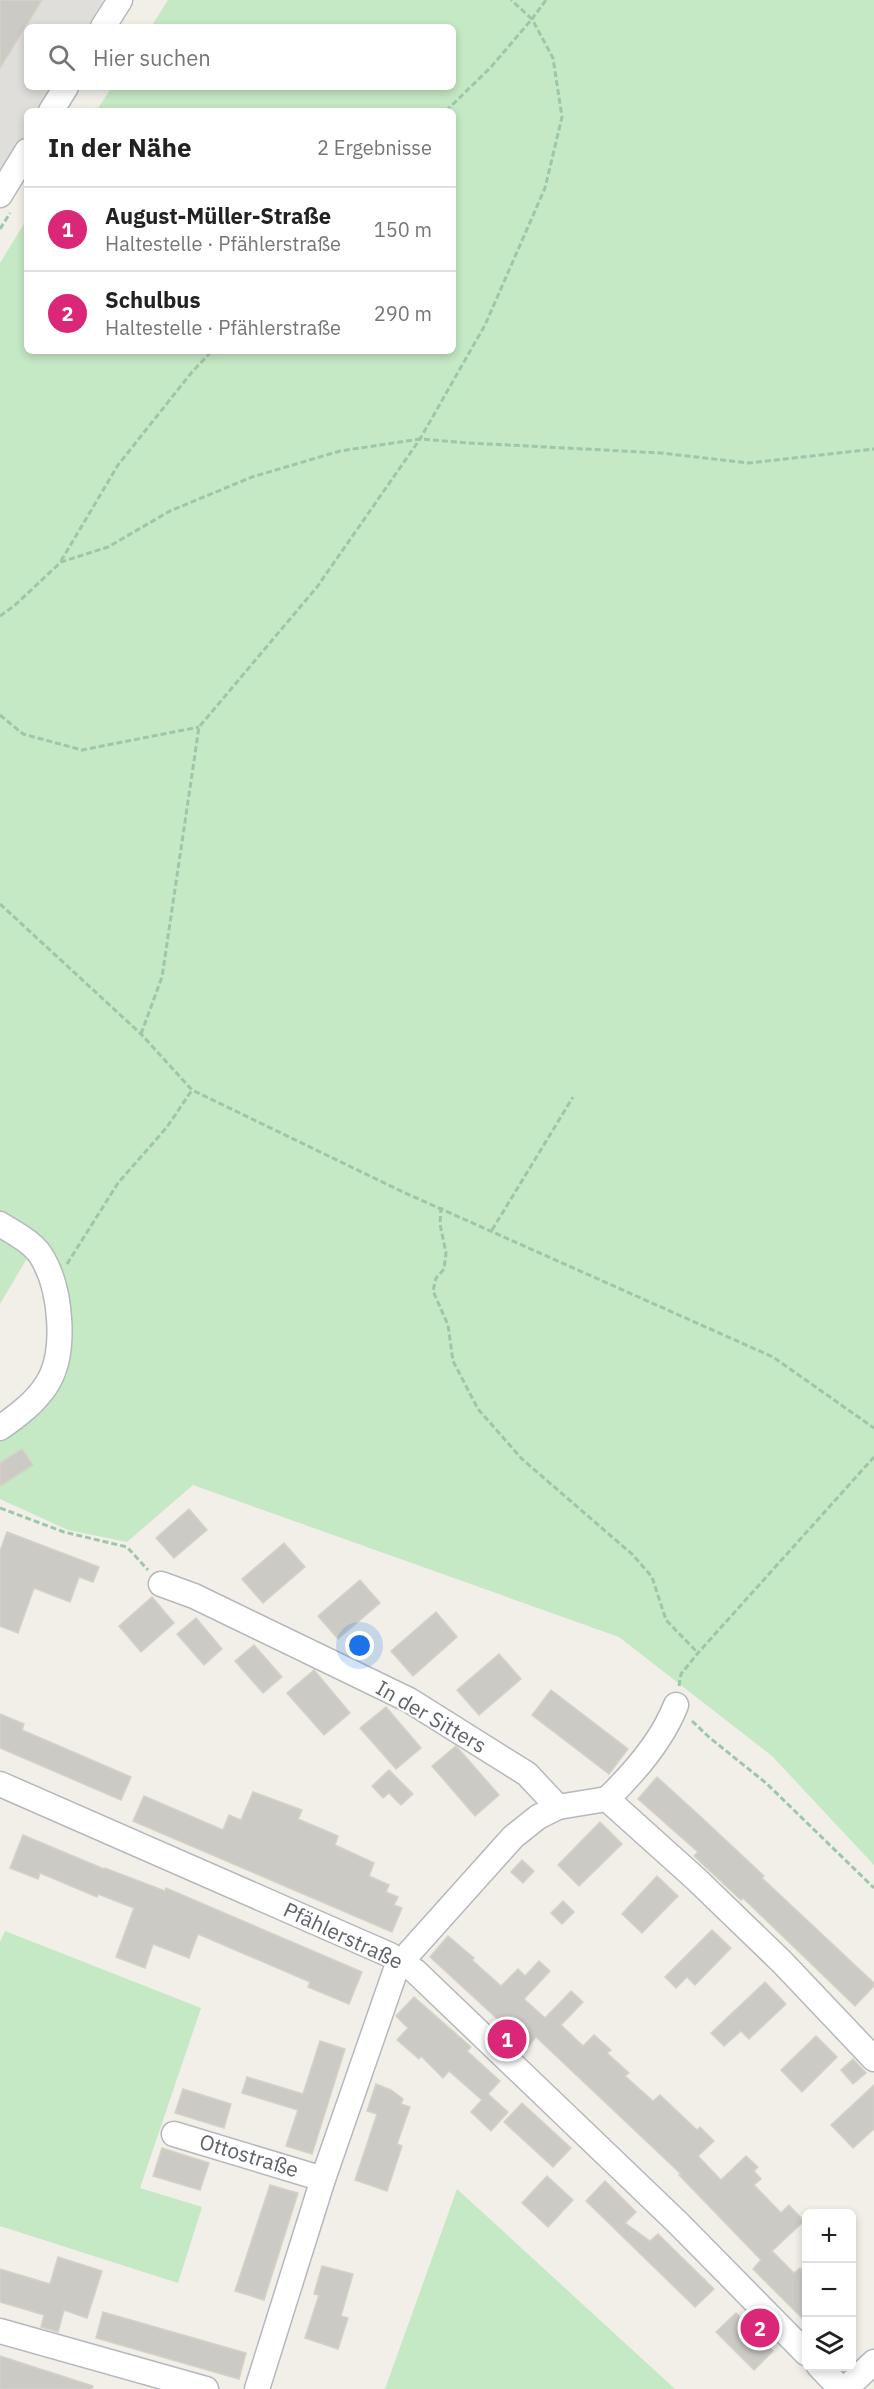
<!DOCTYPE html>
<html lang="de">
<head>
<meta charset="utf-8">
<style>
  :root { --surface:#fff; --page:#f2f2f2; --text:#222; --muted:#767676; --line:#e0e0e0; --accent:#db2777 }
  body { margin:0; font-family:"IBM Plex Sans",sans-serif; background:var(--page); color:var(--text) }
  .controls { position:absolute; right:18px; bottom:18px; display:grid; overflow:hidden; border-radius:9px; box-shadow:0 3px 9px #0003 }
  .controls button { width:54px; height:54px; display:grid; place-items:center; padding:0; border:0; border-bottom:2px solid var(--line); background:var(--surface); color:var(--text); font:30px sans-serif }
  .you { position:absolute; left:360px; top:1646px; width:21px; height:21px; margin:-15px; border:4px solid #fff; border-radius:50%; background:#1a73e8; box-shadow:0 0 0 9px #1a73e833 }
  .badge { display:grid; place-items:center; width:39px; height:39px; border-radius:50%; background:var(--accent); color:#fff; font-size:20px; font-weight:700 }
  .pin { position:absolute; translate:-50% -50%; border:3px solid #fff; box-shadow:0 2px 6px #0006 }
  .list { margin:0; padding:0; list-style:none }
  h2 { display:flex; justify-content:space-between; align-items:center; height:78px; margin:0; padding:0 24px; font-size:26px }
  h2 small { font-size:20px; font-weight:400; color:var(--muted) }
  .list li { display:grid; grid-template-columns:39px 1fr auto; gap:18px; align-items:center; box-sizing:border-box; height:84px; padding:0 24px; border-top:2px solid var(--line) }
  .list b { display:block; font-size:22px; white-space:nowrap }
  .list p { margin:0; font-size:20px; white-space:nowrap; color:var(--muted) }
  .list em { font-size:20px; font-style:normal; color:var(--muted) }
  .icon { flex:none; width:33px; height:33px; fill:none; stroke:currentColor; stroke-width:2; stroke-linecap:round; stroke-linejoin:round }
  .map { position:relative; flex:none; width:874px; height:2389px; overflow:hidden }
  .search { position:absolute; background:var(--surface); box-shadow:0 3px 9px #0003; left:24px; top:24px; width:432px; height:66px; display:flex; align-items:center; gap:15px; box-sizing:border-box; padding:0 21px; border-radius:9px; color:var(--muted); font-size:22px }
  .panel { position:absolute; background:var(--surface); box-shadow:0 3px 9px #0003; left:24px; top:108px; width:432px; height:246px; border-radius:9px }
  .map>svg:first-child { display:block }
  .industrial { fill:#e0deda }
  .green { fill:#c5e8c5 }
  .building { fill:#cccac5; stroke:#d6d1c6; stroke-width:1.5 }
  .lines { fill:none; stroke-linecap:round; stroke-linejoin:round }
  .minor-casing { stroke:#b5b8bc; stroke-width:27 }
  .path { stroke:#9cc7a9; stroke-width:3; stroke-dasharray:6 3; stroke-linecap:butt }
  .minor { stroke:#fff; stroke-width:24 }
  .labels { text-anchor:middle; stroke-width:4.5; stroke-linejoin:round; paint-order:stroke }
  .street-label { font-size:21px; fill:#5f6368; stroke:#fff }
</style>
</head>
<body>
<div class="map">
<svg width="874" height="2389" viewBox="0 0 874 2389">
  <rect width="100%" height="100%" fill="#f1efe8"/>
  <path class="industrial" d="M0,0H103L88,27H27V87H53L39,111H27V131L0,178Z"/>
  <g class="green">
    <path d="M168,0H874V1865L772,1756L619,1637L193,1485L127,1542L68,1530L0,1499V1435L30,1414L67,1375L72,1328L67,1285L56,1258L0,1215V263L27,219V351H453V111H96L112,87H453V27H151Z"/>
    <path d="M0,1237L29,1255L0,1304Z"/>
    <path d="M5,1931L201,2008L140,2188L202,2207L178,2283L0,2226V1942Z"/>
    <path d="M457,2189L675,2389H385Z"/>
  </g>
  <g class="building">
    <path d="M0,0H42L0,68Z"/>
    <path d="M22,1449L33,1465L0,1486V1463Z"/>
    <path d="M189,1509L207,1530L174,1558L156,1538Z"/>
    <path d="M7,1532L99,1567L93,1582L79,1577L70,1602L34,1588L18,1633L0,1626V1551Z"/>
    <path d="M284,1543L305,1567L263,1603L242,1579Z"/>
    <path d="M360,1580L380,1603L338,1639L318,1616Z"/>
    <path d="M152,1597L174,1623L141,1652L119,1626Z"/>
    <path d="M436,1612L457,1637L413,1676L391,1651Z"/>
    <path d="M196,1618L222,1649L204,1665L177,1634Z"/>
    <path d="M254,1645L282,1677L263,1693L235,1661Z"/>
    <path d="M499,1654L521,1679L479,1715L457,1690Z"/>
    <path d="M314,1670L350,1713L324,1735L287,1693Z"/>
    <path d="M551,1690L628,1749L609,1774L532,1715Z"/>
    <path d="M386,1707L421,1748L396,1769L360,1728Z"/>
    <path d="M0,1714L24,1724L22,1730L131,1777L121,1800L0,1748Z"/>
    <path d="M456,1746L499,1795L475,1816L432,1766Z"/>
    <path d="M389,1770L413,1794L401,1805L389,1793L383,1798L372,1786Z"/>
    <path d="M657,1777L701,1817L764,1876L762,1878L874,1983V1986L855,2006L743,1898L741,1900L694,1856L698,1852L638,1799Z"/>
    <path d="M253,1792L302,1810L298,1819L338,1836L335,1845L374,1863L369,1876L389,1885L386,1892L398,1897L394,1905L402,1908L392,1932L133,1821L144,1796L223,1830L229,1815L241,1820Z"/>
    <path d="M600,1822L622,1844L579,1886L558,1865Z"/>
    <path d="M23,1835L104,1869L105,1868L165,1891L166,1888L362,1972L349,2004L308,1987L310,1982L198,1934L189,1958L153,1944L145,1968L116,1957L134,1908L98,1894L97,1897L40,1873L38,1879L10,1868Z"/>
    <path d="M522,1860L534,1871L523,1883L511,1872Z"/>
    <path d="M657,1876L678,1896L642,1933L622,1914Z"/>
    <path d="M563,1901L574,1912L562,1924L551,1913Z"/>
    <path d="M712,1930L731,1948L695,1985L687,1977L676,1988L665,1977Z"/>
    <path d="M448,1936L474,1958L472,1960L501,1986L518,1969L525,1976L539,1961L550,1971L524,1999L535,2009L545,2018L571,1991L583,2002L561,2025L583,2046L594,2035L611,2050L607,2053L629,2073L625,2076L653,2101L660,2095L697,2130L700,2127L714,2141L698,2156L721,2180L746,2156L758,2167L754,2171L761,2179L754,2185L781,2213L789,2205L804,2221L772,2251L794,2273L800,2268L807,2275V2323L753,2269L761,2260L679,2175L681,2174L536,2037L528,2047L430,1957Z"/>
    <path d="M765,1982L786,2004L749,2039L741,2031L724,2046L711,2033Z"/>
    <path d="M414,1997L471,2047L467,2051L500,2081L488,2094L508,2112L491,2131L471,2112L482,2100L449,2071L443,2078L421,2056L419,2059L397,2040L408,2028L396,2016Z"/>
    <path d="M816,2036L837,2057L802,2092L781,2070Z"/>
    <path d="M320,2041L345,2049L312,2154L286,2146L298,2110L242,2093L247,2077L303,2094Z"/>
    <path d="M853,2059L866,2073L853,2084L841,2070Z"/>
    <path d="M376,2084L391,2090L403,2099L401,2104L410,2107L397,2144L402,2146L387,2191L355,2180L377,2114L367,2111Z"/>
    <path d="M874,2085V2129L853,2148L831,2125Z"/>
    <path d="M183,2089L231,2104L224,2128L175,2113Z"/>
    <path d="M522,2103L571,2148L553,2167L504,2122Z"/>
    <path d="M162,2148L209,2163L200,2190L153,2176Z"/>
    <path d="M547,2176L573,2200L548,2227L522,2203Z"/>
    <path d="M605,2181L636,2212L625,2223L650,2241L658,2234L714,2289L695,2307L586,2201Z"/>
    <path d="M270,2185L298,2193L264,2300L235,2291Z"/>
    <path d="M58,2257L102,2271L87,2318L64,2310L58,2332L41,2327L44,2315L0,2302V2269L50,2284Z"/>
    <path d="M322,2266L353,2274L341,2316L348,2318L338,2349L305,2338L319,2295L314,2294Z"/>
    <path d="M103,2312L246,2353L239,2379L96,2338Z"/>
    <path d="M736,2313L773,2351L754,2370L716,2332Z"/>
    <path d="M0,2356L93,2386L92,2389H0Z"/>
  </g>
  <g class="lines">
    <defs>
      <g id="minor">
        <path d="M103,27L120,0"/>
        <path d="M51,111L66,87"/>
        <path d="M0,195L27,151"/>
        <path d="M0,1224C14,1233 35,1243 43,1259C61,1290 67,1353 47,1384C36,1402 17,1416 0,1428"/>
        <path d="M161,1584L194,1596L409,1700L527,1774L558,1807"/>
        <path d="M0,1784L390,1955L415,1971L678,2223L806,2353"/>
        <path d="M607,1799C635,1772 662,1741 676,1705"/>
        <path d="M174,2134L323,2179"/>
        <path d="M0,2331L206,2389"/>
        <path d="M819,2366L841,2389"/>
        <path d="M257,2389L323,2179L395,1972L409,1953L513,1837L538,1817L558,1807L607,1799L696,1879L782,1962L874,2059"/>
        <path d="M845,2389L874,2362"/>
      </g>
    </defs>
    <use href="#minor" class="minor-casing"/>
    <g class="path">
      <path d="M446,111L491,67L532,19L511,0"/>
      <path d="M0,229L10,213"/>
      <path d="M61,561L118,465L192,372L212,351"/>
      <path d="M0,616L14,606L61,562L108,547L170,511L252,477L340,451L420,439L470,443L661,453L749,463L874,449"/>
      <path d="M0,715L23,734L82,750L199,727"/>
      <path d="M0,904L141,1034L192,1090L403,1192L773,1357L874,1428"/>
      <path d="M141,1034L162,977L199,727L317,587L420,439L485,325L545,188L562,117L553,58L532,19L546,0"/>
      <path d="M441,1207L440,1224L446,1253L444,1269L436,1278L433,1291L448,1325L453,1361L478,1409L522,1459L633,1555L652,1577L666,1620L698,1653"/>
      <path d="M492,1230L573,1097"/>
      <path d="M67,1264L118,1183L167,1127L192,1090"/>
      <path d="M0,1508L64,1532L127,1547L148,1570"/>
      <path d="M679,1686L681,1674L698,1653L874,1457"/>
      <path d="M692,1721L710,1738L766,1783L874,1888"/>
    </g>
    <use href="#minor" class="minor"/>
  </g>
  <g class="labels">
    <g class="street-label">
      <text transform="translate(431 1717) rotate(30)" y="7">In der Sitters</text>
      <text transform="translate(343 1936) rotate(25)" y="7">Pfählerstraße</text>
      <text transform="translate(249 2156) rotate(17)" y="7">Ottostraße</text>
    </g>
  </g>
</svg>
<div class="controls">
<button>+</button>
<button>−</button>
<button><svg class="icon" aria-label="layers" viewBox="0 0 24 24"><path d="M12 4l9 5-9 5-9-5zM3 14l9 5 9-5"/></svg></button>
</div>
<div class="you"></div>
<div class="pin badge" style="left:507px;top:2039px">1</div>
<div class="pin badge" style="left:760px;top:2328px">2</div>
<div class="search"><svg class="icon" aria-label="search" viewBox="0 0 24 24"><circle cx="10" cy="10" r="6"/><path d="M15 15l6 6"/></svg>Hier suchen</div>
<section class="panel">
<h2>In der Nähe<small>2 Ergebnisse</small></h2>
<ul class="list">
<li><span class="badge">1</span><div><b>August-Müller-Straße</b><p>Haltestelle · Pfählerstraße</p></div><em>150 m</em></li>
<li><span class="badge">2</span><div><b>Schulbus</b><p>Haltestelle · Pfählerstraße</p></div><em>290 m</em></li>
</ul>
</section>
</div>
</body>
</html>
